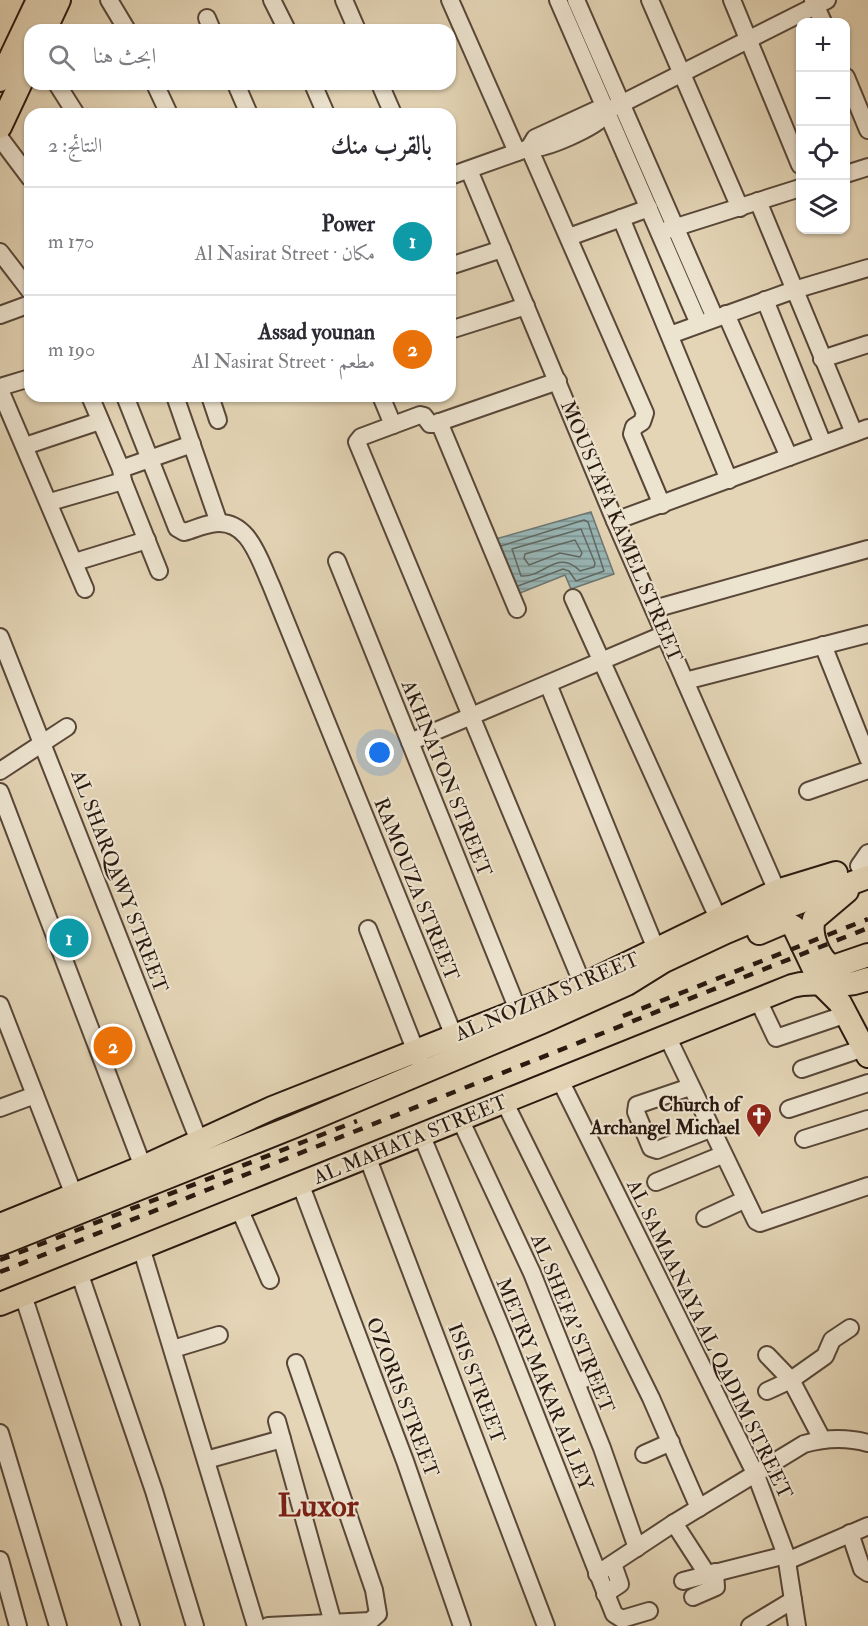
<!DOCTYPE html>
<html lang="ar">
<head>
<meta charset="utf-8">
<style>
  :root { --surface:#fff; --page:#f2f2f3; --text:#2b2b33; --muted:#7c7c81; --line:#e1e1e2; --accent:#db2777 }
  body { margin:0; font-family:"IM FELL Double Pica",Amiri,serif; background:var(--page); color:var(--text); direction:rtl }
  .controls { position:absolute; right:18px; top:18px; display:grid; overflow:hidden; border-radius:12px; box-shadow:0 2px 4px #0004 }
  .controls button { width:54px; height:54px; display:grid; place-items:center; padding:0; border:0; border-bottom:2px solid var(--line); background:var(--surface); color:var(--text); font:30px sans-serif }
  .you { position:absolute; left:380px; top:753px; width:21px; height:21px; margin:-15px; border:4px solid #fff; border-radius:50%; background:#1a73e8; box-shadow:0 0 0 9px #1a73e833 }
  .badge { display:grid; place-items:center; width:39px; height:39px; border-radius:50%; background:var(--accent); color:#fff; font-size:20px; font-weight:700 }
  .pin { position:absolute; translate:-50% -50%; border:3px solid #fff; box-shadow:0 2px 6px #0006 }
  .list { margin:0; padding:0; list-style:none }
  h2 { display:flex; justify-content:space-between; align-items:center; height:78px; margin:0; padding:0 24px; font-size:26px }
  h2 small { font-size:20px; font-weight:400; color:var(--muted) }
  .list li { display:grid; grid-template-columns:39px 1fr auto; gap:18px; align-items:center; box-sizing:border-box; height:108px; padding:0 24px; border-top:2px solid var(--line) }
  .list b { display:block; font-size:22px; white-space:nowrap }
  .list p { margin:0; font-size:20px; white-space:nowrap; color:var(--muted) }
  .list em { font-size:20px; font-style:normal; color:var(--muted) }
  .icon { flex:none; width:33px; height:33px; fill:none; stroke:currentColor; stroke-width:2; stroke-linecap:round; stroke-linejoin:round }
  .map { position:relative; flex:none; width:868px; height:1626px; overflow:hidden; direction:ltr }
  .search { position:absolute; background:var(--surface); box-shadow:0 2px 4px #0004; left:24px; top:24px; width:432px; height:66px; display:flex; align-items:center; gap:15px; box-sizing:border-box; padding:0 21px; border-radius:18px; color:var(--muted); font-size:22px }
  .panel { position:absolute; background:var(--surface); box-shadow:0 2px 4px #0004; left:24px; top:108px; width:432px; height:294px; border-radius:18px; direction:rtl }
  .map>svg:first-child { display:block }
  .water { fill:url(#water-rules); stroke:#6c7774; stroke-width:1.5 }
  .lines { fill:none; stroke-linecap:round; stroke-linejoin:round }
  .shore { stroke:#606863; stroke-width:1.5 }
  .minor-casing { stroke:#584739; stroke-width:20 }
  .major-casing { stroke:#29180f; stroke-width:26 }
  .minor { stroke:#ede4d0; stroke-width:16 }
  .major { stroke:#e4d5b6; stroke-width:22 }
  .rail { stroke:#29180f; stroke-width:4.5; stroke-dasharray:10 10; stroke-linecap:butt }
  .labels { text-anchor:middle; stroke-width:4.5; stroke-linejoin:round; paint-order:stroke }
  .street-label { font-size:20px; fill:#29180f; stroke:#ede4d0 }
  .poi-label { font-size:20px; font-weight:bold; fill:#29180f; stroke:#ede4d0; text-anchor:end }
  .town-label { font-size:32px; font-weight:bold; fill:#7a1f14; stroke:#ede4d0 }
</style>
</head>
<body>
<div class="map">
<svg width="868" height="1626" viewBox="0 0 868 1626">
  <defs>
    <pattern id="water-rules" width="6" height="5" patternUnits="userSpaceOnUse" patternTransform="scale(1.5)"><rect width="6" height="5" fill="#98b7b7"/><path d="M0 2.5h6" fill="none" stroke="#7c9493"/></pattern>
  </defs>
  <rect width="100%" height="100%" fill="#e4d5b6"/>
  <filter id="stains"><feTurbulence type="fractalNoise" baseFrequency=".00333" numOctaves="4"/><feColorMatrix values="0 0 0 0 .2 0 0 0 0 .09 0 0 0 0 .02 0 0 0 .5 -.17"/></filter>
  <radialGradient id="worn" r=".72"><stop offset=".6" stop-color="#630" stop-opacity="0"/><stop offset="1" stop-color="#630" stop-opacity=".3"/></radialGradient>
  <path class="water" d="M591,512L614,574L571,589L565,575L515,595L492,540Z"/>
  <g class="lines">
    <g class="shore">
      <path d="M581,529L595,563L594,567L580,571C557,548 544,578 521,576L512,549Z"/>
      <path d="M575,540L582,553L580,557L560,553L529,565L524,558L525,554Z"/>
      <path d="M501,546L584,520L588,522L604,571L576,581L569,571L563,569L518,586"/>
    </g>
    <defs>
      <g id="minor">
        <path d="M109,0L127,30"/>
        <path d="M272,0L287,30"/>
        <path d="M344,0L357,30"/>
        <path d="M450,0L517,152"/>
        <path d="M558,0L699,324"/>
        <path d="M576,0L715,318"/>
        <path d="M650,0L740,208"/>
        <path d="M732,0L800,165"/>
        <path d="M813,0L823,22"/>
        <path d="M207,18L212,30"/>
        <path d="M846,77L868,130"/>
        <path d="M57,84L76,114"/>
        <path d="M155,84L169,114"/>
        <path d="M236,84L249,114"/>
        <path d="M313,84L326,114"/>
        <path d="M380,84L393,114"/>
        <path d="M0,138L30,178"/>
        <path d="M529,148L645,413L642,422L634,427L632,434L662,505"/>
        <path d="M529,148L535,138L596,110L606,111L621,104L827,0"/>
        <path d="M469,170L615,521L777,891"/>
        <path d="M846,174L868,167"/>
        <path d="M450,176L529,148C543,151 596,127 605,115"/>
        <path d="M758,201L854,433"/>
        <path d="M621,218L729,480"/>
        <path d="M667,230L800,188"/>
        <path d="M569,237L649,208"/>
        <path d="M0,252L30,291"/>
        <path d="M450,266L502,249"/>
        <path d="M765,300L823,444"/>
        <path d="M726,314L789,457"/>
        <path d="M0,315L30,304"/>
        <path d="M450,330L526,306"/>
        <path d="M670,335L794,290L868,268"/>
        <path d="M822,359L868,344"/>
        <path d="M558,381L434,424H430L424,416L420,415L361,437L357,442L583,985"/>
        <path d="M0,387L30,378"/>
        <path d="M0,390L85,589"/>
        <path d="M90,396L121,469L123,481L159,571"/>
        <path d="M125,396L177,528L184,532C193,530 202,525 211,524C248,516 259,559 271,585L458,1046"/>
        <path d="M175,396L219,523"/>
        <path d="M210,396L218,420"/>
        <path d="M381,396L393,425"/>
        <path d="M439,422L517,609"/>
        <path d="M25,446L100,421"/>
        <path d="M121,469L192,444"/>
        <path d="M50,502L123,481"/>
        <path d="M615,521L868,428"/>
        <path d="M337,561L518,1010"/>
        <path d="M75,562L147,540"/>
        <path d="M573,598L718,918"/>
        <path d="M654,609L868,549"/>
        <path d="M0,637L199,1141"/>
        <path d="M823,645L868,758"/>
        <path d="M685,681L868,634"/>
        <path d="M548,684L656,949"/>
        <path d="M410,742L665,634"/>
        <path d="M0,771L67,727"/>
        <path d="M808,791L868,770"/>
        <path d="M0,792L143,1167"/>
        <path d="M859,866L868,853"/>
        <path d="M368,929L420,1062"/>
        <path d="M758,1000L776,1038L847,1014"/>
        <path d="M0,1005L74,1195"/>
        <path d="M667,1036L756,1221L760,1223L868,1186"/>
        <path d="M802,1069L864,1048"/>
        <path d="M559,1078L756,1475L786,1555L797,1626"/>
        <path d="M690,1087L637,1105L636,1112L651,1148L657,1150L710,1129"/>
        <path d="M504,1101L651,1398L699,1508"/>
        <path d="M0,1108L35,1095"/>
        <path d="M789,1109L868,1083"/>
        <path d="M460,1119L532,1273L602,1448L637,1548"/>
        <path d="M421,1134L504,1335L614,1614L622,1619L649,1611"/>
        <path d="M804,1139L868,1119"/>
        <path d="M367,1156L546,1626"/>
        <path d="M656,1182L722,1155"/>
        <path d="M300,1183L405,1461L462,1626"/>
        <path d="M239,1208L270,1280"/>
        <path d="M705,1218L744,1200"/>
        <path d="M141,1247L256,1626"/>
        <path d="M79,1272L154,1491L195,1626"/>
        <path d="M23,1295L131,1626"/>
        <path d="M173,1349L219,1335"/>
        <path d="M767,1355L791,1380L822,1439"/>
        <path d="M576,1382L592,1376"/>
        <path d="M767,1391L791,1380L825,1356L832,1340L850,1328"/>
        <path d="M277,1421L333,1623"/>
        <path d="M0,1433L58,1626"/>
        <path d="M644,1454L671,1442"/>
        <path d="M206,1460L282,1439"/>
        <path d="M674,1523L707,1574"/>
        <path d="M850,1533L862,1569L868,1573"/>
        <path d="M0,1560L18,1626"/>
        <path d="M787,1561L868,1526"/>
        <path d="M597,1574L674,1523L804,1444C825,1438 846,1437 868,1443"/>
        <path d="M683,1581L786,1555"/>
        <path d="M605,1594L620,1584L613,1564"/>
        <path d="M693,1597L716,1587L715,1572"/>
        <path d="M268,1626L370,1621L378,1614L374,1590L296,1363"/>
        <path d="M750,1626L793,1600"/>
      </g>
      <g id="major">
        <path d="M45,30L59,0"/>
        <path d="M0,80L38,0"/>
        <path d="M0,127L30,63"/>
        <path d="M847,891L814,919C809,934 819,960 833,967L868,955"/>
        <path d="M759,933L785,922L794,927L821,984L840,1003L868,1056"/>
        <path d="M0,1225L143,1167L272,1108L583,985L777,891L836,873"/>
        <path d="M0,1244L295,1126L542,1022L627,984L664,961L726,932L776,911L868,877"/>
        <path d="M0,1304L792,986C818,978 838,991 868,979"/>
      </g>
    </defs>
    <use href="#minor" class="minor-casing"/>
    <use href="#major" class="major-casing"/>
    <use href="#minor" class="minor"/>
    <use href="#major" class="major"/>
    <g class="rail">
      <path d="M623,1016L868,919"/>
      <path d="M0,1260L357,1121"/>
      <path d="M0,1272L868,928"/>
    </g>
  </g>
  <defs>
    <symbol id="church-pin" viewBox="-11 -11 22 30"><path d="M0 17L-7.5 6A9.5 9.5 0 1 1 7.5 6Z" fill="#8f2418" stroke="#ede4d0"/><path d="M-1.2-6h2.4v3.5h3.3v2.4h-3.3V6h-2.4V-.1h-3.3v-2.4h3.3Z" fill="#fff"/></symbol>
  </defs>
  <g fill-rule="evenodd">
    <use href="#church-pin" x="744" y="1101" width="30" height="40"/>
  </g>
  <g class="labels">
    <g class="street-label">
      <text transform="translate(622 531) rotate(67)" y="7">MOUSTAFA KAMEL STREET</text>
      <text transform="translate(447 778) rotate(68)" y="7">AKHNATON STREET</text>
      <text transform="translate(120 881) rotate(69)" y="7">AL SHARQAWY STREET</text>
      <text transform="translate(417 889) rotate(68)" y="7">RAMOUZA STREET</text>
      <text transform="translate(547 996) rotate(-23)" y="7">AL NOZHA STREET</text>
      <text transform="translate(410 1139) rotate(-22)" y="7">AL MAHATA STREET</text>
      <text transform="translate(573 1323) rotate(68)" y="7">AL SHEFA' STREET</text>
      <text transform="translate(710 1339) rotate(64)" y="7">AL SAMAANAYA AL QADIM STREET</text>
      <text transform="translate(477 1383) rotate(69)" y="7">ISIS STREET</text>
      <text transform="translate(545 1384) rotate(68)" y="7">METRY MAKAR ALLEY</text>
      <text transform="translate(403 1397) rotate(69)" y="7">OZORIS STREET</text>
    </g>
    <g class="poi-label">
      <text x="740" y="1111">Church of<tspan x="740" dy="23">Archangel Michael</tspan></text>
    </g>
    <g class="town-label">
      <text x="318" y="1516">Luxor</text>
    </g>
  </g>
  <rect width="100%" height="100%" filter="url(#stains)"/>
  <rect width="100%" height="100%" fill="url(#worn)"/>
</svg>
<div class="controls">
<button>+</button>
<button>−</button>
<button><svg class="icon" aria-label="locate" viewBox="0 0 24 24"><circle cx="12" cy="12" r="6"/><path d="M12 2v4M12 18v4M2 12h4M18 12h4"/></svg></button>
<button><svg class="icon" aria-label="layers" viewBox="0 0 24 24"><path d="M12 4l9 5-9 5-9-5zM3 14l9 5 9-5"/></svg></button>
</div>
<div class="you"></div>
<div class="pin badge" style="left:69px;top:938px;background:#0f9aa8">1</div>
<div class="pin badge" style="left:113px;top:1046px;background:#e8710a">2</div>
<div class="search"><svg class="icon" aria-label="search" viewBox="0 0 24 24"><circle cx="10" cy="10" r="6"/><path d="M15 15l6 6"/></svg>ابحث هنا</div>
<section class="panel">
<h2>بالقرب منك<small>النتائج: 2</small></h2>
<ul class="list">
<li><span class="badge" style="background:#0f9aa8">1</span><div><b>Power</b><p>مكان · Al Nasirat Street</p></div><em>170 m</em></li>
<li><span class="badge" style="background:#e8710a">2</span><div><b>Assad younan</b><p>مطعم · Al Nasirat Street</p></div><em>190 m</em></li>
</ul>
</section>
</div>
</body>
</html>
